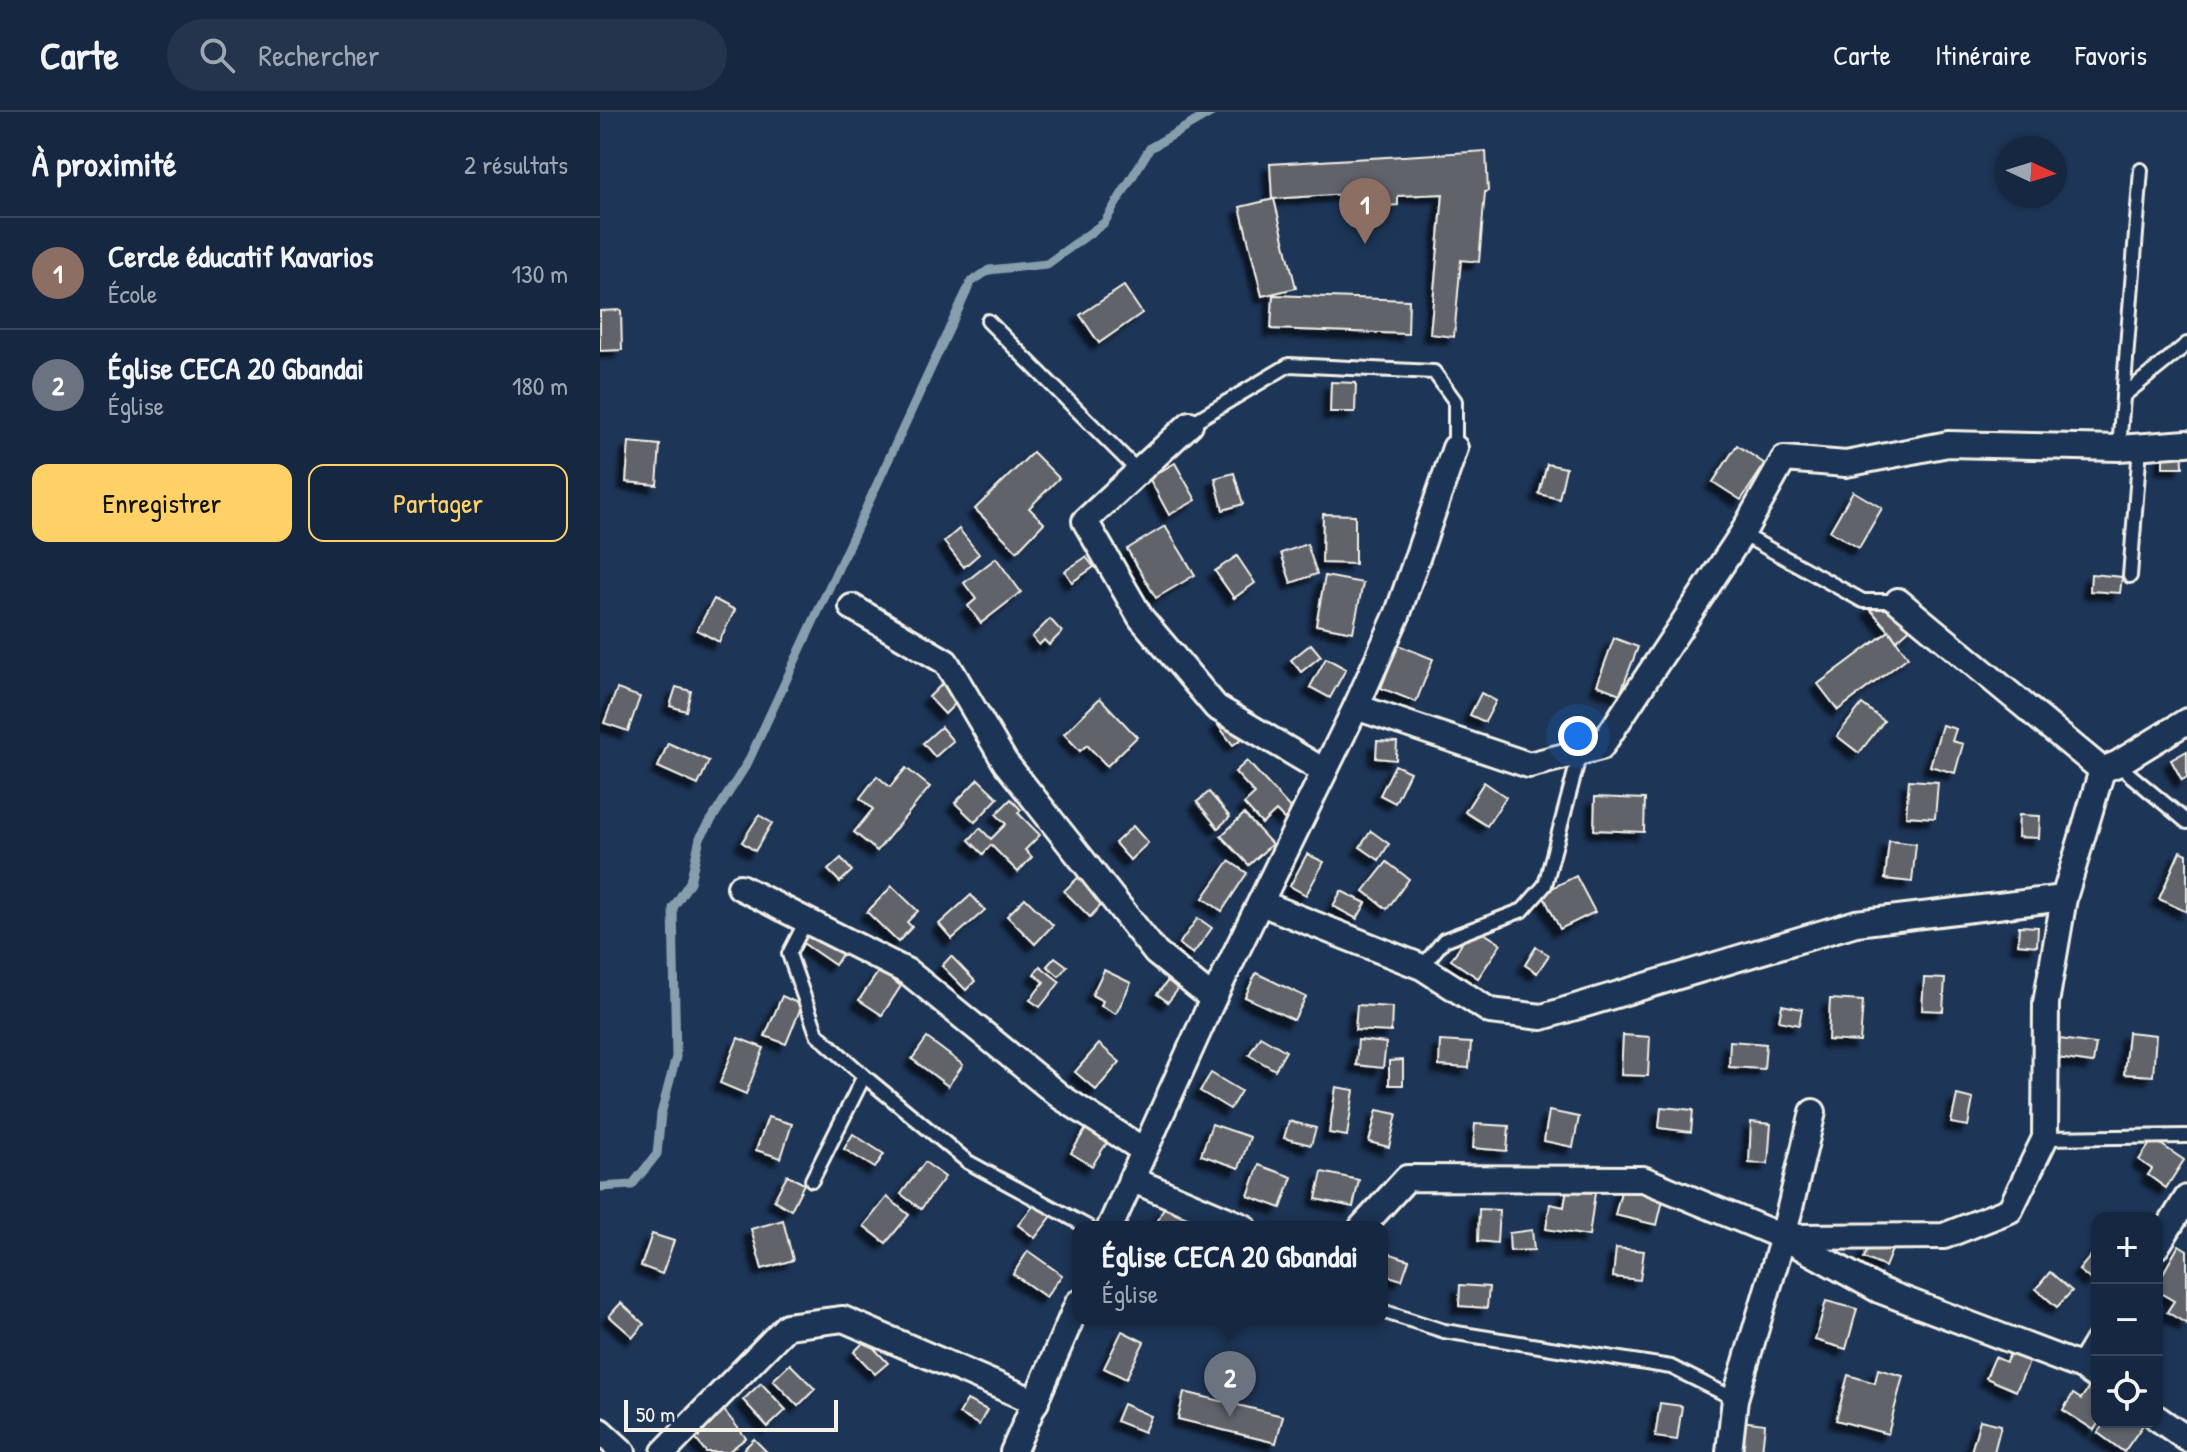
<!DOCTYPE html>
<html lang="fr">
<head>
<meta charset="utf-8">
<style>
  :root { --surface:#162841; --page:#23344c; --text:#f1f3f6; --muted:#9ea6b1; --line:#35445a; --accent:#ffd166 }
  body { margin:0; font-family:"Patrick Hand",sans-serif; background:var(--page); color:var(--text) }
  .controls { position:absolute; right:24px; bottom:24px; display:grid; overflow:hidden; border-radius:16px; box-shadow:0 2px 6px #0004 }
  .controls button { width:72px; height:72px; display:grid; place-items:center; padding:0; border:0; border-bottom:2px solid var(--line); background:var(--surface); color:var(--text); font:40px sans-serif }
  .compass { position:absolute; left:1395px; top:24px; width:72px; height:72px; border-radius:50%; background:var(--surface); box-shadow:0 2px 6px #0004; rotate:94deg }
  .scale { position:absolute; left:24px; bottom:20px; width:214px; box-sizing:border-box; padding-left:8px; border:4px solid #f4f1e8; border-top:0; font-size:22px; line-height:28px; white-space:nowrap; color:#f4f1e8; -webkit-text-stroke:6px #1d3557; paint-order:stroke }
  .you { position:absolute; left:978px; top:624px; width:28px; height:28px; margin:-20px; border:6px solid #fff; border-radius:50%; background:#1a73e8; box-shadow:0 0 0 12px #1a73e833 }
  .badge { display:grid; place-items:center; width:52px; height:52px; border-radius:50%; background:var(--accent); color:#fff; font-size:26px; font-weight:700 }
  .pin { position:absolute; translate:-50% -66px; filter:drop-shadow(0 2px 4px #0008) }
  .pin::after { content:''; position:absolute; top:42px; width:28px; height:24px; background:inherit; clip-path:polygon(0 0,100% 0,50% 100%) }
  .popup { position:absolute; left:472px; top:1109px; width:316px; height:104px; box-sizing:border-box; display:grid; place-content:center; border-radius:16px; background:var(--surface); filter:drop-shadow(0 2px 6px #0005); font-size:26px; white-space:nowrap; color:var(--muted) }
  .popup b { font-size:30px; color:var(--text) }
  .popup::after { content:''; position:absolute; left:50%; top:100%; margin-left:-16px; border:16px solid transparent; border-top-color:var(--surface) }
  .list { margin:0; padding:0; list-style:none }
  h2 { display:flex; justify-content:space-between; align-items:center; height:104px; margin:0; padding:0 32px; font-size:34px }
  h2 small { font-size:26px; font-weight:400; color:var(--muted) }
  .list li { display:grid; grid-template-columns:52px 1fr auto; gap:24px; align-items:center; box-sizing:border-box; height:112px; padding:0 32px; border-top:2px solid var(--line) }
  .list b { display:block; font-size:30px; white-space:nowrap }
  .list p { margin:0; font-size:26px; white-space:nowrap; color:var(--muted) }
  .list em { font-size:26px; font-style:normal; color:var(--muted) }
  .actions { display:flex; gap:16px; padding:24px 32px }
  .actions a { flex:1; padding:18px 0; border:2px solid var(--accent); border-radius:16px; text-align:center; font-size:28px; color:var(--accent) }
  .actions .main { background:var(--accent); color:#111 }
  .icon { flex:none; width:44px; height:44px; fill:none; stroke:currentColor; stroke-width:2; stroke-linecap:round; stroke-linejoin:round }
  .map { position:relative; flex:none; width:1587px; height:1340px; overflow:hidden }
  header { display:flex; align-items:center; gap:48px; box-sizing:border-box; height:112px; padding:0 40px; background:var(--surface); border-bottom:2px solid var(--line) }
  header strong { font-size:38px }
  nav { display:flex; gap:44px; margin-inline-start:auto; font-size:28px }
  .search { width:560px; height:72px; background:var(--page); display:flex; align-items:center; gap:20px; box-sizing:border-box; padding:0 28px; border-radius:44px; color:var(--muted); font-size:30px }
  main { display:flex }
  aside { flex:1; background:var(--surface) }
  .map>svg:first-child { display:block }
  .lines { fill:none; stroke-linecap:round; stroke-linejoin:round }
  .stream { stroke:#879ead; stroke-width:9 }
  .building { fill:#60646a; stroke:#f4f1e8; stroke-width:2; filter:url(#shadow) }
  .lane-casing { stroke:#f4f1e8; stroke-width:18 }
  .street-casing { stroke:#f4f1e8; stroke-width:30 }
  .lane { stroke:#1d3557; stroke-width:12 }
  .street { stroke:#1d3557; stroke-width:24 }
</style>
</head>
<body>
<header>
<strong>Carte</strong>
<div class="search"><svg class="icon" aria-label="search" viewBox="0 0 24 24"><circle cx="10" cy="10" r="6"/><path d="M15 15l6 6"/></svg>Rechercher</div>
<nav><a>Carte</a><a>Itinéraire</a><a>Favoris</a></nav>
</header>
<main>
<aside>
<h2>À proximité<small>2 résultats</small></h2>
<ul class="list">
<li><span class="badge" style="background:#8d6e63">1</span><div><b>Cercle éducatif Kavarios</b><p>École</p></div><em>130 m</em></li>
<li><span class="badge" style="background:#6b7280">2</span><div><b>Église CECA 20 Gbandai</b><p>Église</p></div><em>180 m</em></li>
</ul>
<div class="actions"><a class="main">Enregistrer</a><a>Partager</a></div>
</aside>
<div class="map">
<svg width="1587" height="1340" viewBox="0 0 1587 1340">
  <defs>
    <filter id="shadow"><feDropShadow dx="-7" dy="7" stdDeviation="2" flood-color="#0009"/></filter>
  </defs>
  <rect width="100%" height="100%" fill="#1d3557"/>
  <filter id="ink" filterUnits="userSpaceOnUse"><feTurbulence type="fractalNoise" baseFrequency=".0125" numOctaves="2"/><feDisplacementMap in="SourceGraphic" scale="16" xChannelSelector="R" yChannelSelector="G"/><feConvolveMatrix kernelMatrix="1 2 1 2 8 2 1 2 1" color-interpolation-filters="sRGB"/></filter>
  <g filter="url(#ink)">
    <g class="lines">
      <path class="stream" d="M0,1075L32,1073L57,1042L61,1002L76,945L73,796L90,770L100,726L148,650L371,170L389,158L447,152L504,111L550,36L612,0"/>
    </g>
    <g class="building">
      <path d="M886,39L888,79L885,80L879,150L861,148L854,225L830,222L843,82L798,84V93L762,96L761,81L672,87L670,52Z"/>
      <path d="M674,87L696,176L662,184L640,95Z"/>
      <path d="M524,174L542,201L499,231L480,203Z"/>
      <path d="M673,183L809,188L808,222L671,217Z"/>
      <path d="M21,198L22,238L0,239V199Z"/>
      <path d="M731,270L756,271L755,300H730Z"/>
      <path d="M1582,328L1583,355H1563V329Z"/>
      <path d="M29,330L60,333L57,373L26,370Z"/>
      <path d="M1137,333L1165,352L1141,388L1113,370Z"/>
      <path d="M433,340L459,366L429,396L444,411L417,439L375,397Z"/>
      <path d="M575,351L596,388L569,403L549,366Z"/>
      <path d="M947,352L966,356L959,387L939,382Z"/>
      <path d="M634,361L643,392L623,398L615,366Z"/>
      <path d="M1253,379L1282,396L1259,436L1230,419Z"/>
      <path d="M723,402L755,403V452L722,451Z"/>
      <path d="M565,414L595,463L556,486L527,437Z"/>
      <path d="M359,417L379,442L364,455L344,430Z"/>
      <path d="M707,432L717,462L691,471L681,441Z"/>
      <path d="M637,444L655,471L634,486L615,459Z"/>
      <path d="M486,445L494,455L472,470L465,459Z"/>
      <path d="M396,446L421,480L381,511L368,494L376,487L364,471Z"/>
      <path d="M1491,462L1522,465L1520,481L1490,479Z"/>
      <path d="M725,464L763,471L753,520L716,513Z"/>
      <path d="M1288,481L1315,512L1297,528L1270,497Z"/>
      <path d="M114,487L135,498L119,530L97,518Z"/>
      <path d="M450,507L462,520L449,533L444,528L439,533L432,525Z"/>
      <path d="M1289,519L1308,545L1238,598L1218,572Z"/>
      <path d="M1014,526L1038,535L1020,582L997,573Z"/>
      <path d="M711,532L721,544L701,560L691,548Z"/>
      <path d="M798,533L833,547L816,590L781,576Z"/>
      <path d="M726,546L746,557L730,586L710,575Z"/>
      <path d="M343,571L359,588L345,602L329,585Z"/>
      <path d="M76,575L91,579L86,599L70,594Z"/>
      <path d="M17,577L40,585L28,619L4,611Z"/>
      <path d="M881,581L896,589L885,610L870,603Z"/>
      <path d="M500,586L537,625L507,654L487,633L480,639L464,622Z"/>
      <path d="M1262,592L1284,609L1259,641L1237,624Z"/>
      <path d="M630,603L646,624L633,633L617,612Z"/>
      <path d="M1342,613L1356,617L1352,629L1363,632L1355,661L1330,654Z"/>
      <path d="M341,615L353,629L335,645L323,631Z"/>
      <path d="M777,629L797,630L796,648L776,646Z"/>
      <path d="M68,631L109,649L98,673L58,655Z"/>
      <path d="M1587,639V665L1582,668L1571,648Z"/>
      <path d="M647,649L693,699L684,707L676,699L662,712L644,692L655,682L635,660Z"/>
      <path d="M795,653L810,660L795,691L780,683Z"/>
      <path d="M306,656L330,675L277,739L254,720L273,697L260,686L277,664L290,675Z"/>
      <path d="M378,667L398,686L375,710L355,691Z"/>
      <path d="M1309,668L1338,670L1335,706L1306,704Z"/>
      <path d="M884,670L906,685L887,714L865,700Z"/>
      <path d="M609,680L630,705L618,716L597,690Z"/>
      <path d="M995,685L1045,687L1044,720L994,718Z"/>
      <path d="M411,687L421,698L418,701L440,723L425,738L432,745L418,760L391,733L383,742L369,728L380,716L391,727L406,712L396,702Z"/>
      <path d="M644,702L672,732L649,753L621,724Z"/>
      <path d="M159,703L172,711L155,739L142,730Z"/>
      <path d="M1419,703L1440,704L1439,726L1418,725Z"/>
      <path d="M533,714L548,731L530,748L515,731Z"/>
      <path d="M771,719L789,732L779,748L760,735Z"/>
      <path d="M1289,729L1316,732L1312,770L1285,767Z"/>
      <path d="M1580,739L1587,742V800L1559,787Z"/>
      <path d="M707,742L724,750L706,783L690,774Z"/>
      <path d="M241,746L252,759L240,770L228,758Z"/>
      <path d="M629,749L647,761L622,799L603,786Z"/>
      <path d="M787,750L809,767L787,797L764,779Z"/>
      <path d="M481,763L506,788L490,805L464,779Z"/>
      <path d="M976,764L995,800L960,817L942,781Z"/>
      <path d="M292,774L318,799L307,810L312,815L298,830L267,800Z"/>
      <path d="M741,779L766,791L757,807L733,794Z"/>
      <path d="M371,783L385,798L352,827L339,812Z"/>
      <path d="M425,786L453,813L435,832L407,804Z"/>
      <path d="M216,805L251,828L235,853L200,829Z"/>
      <path d="M598,806L612,816L593,842L579,832Z"/>
      <path d="M873,814L901,832L878,866L851,848Z"/>
      <path d="M1419,814L1438,815L1437,834L1418,832Z"/>
      <path d="M936,835L949,843L937,861L925,853Z"/>
      <path d="M351,844L375,869L366,878L342,854Z"/>
      <path d="M455,845L467,854L459,864L447,854Z"/>
      <path d="M440,854L460,870L440,895L430,888L444,870L434,862Z"/>
      <path d="M580,854L590,862L568,890L557,882Z"/>
      <path d="M504,858L531,871L516,902L501,894L503,889L492,883Z"/>
      <path d="M279,859L301,874L282,903L259,888Z"/>
      <path d="M656,861L706,885L694,908L645,885Z"/>
      <path d="M1324,866L1345,867L1343,899L1322,898Z"/>
      <path d="M182,884L202,893L186,932L165,924Z"/>
      <path d="M1230,887L1263,889L1260,930L1228,928Z"/>
      <path d="M757,893L792,895L791,920L755,918Z"/>
      <path d="M1182,893L1202,897L1199,913L1179,909Z"/>
      <path d="M1528,920L1556,923L1553,964L1524,962Z"/>
      <path d="M1023,923L1050,925L1048,964L1021,963Z"/>
      <path d="M660,924L686,939L675,958L649,943Z"/>
      <path d="M138,926L164,936L146,982L120,971Z"/>
      <path d="M327,926L363,953L348,974L312,947Z"/>
      <path d="M1460,927L1496,932L1493,951L1457,946Z"/>
      <path d="M758,928L786,931L783,956L756,953Z"/>
      <path d="M840,929L871,931L869,956L839,954Z"/>
      <path d="M1130,929L1166,932L1164,957L1129,955Z"/>
      <path d="M499,932L520,950L496,978L475,960Z"/>
      <path d="M803,948V973H789V949Z"/>
      <path d="M611,961L641,979L630,997L600,979Z"/>
      <path d="M736,975L754,978L747,1024L729,1021Z"/>
      <path d="M1357,983L1373,987L1368,1014L1351,1011Z"/>
      <path d="M1061,995L1093,998L1091,1020L1059,1016Z"/>
      <path d="M777,998L797,1002L789,1035L769,1030Z"/>
      <path d="M949,999L979,1005L973,1035L944,1029Z"/>
      <path d="M494,1004L515,1018L492,1054L471,1041Z"/>
      <path d="M168,1005L192,1012L181,1046L156,1038Z"/>
      <path d="M689,1009L716,1016L711,1033L684,1026Z"/>
      <path d="M1151,1010L1171,1012L1168,1052L1149,1051Z"/>
      <path d="M612,1012L650,1025L639,1056L601,1043Z"/>
      <path d="M875,1012L909,1014L907,1039L873,1036Z"/>
      <path d="M253,1022L284,1042L275,1056L244,1037Z"/>
      <path d="M1553,1027L1584,1048L1566,1076L1548,1063L1552,1057L1539,1048Z"/>
      <path d="M325,1050L345,1065L321,1097L301,1082Z"/>
      <path d="M659,1053L692,1065L681,1096L648,1084Z"/>
      <path d="M722,1060L759,1068L753,1095L716,1087Z"/>
      <path d="M187,1063L204,1072L191,1098L174,1088Z"/>
      <path d="M1024,1068L1064,1084L1057,1113L1015,1103Z"/>
      <path d="M967,1077L995,1081L989,1124L946,1117L950,1092L964,1095Z"/>
      <path d="M442,1083L458,1096L435,1126L418,1113Z"/>
      <path d="M287,1085L309,1103L286,1131L264,1114Z"/>
      <path d="M564,1095L586,1105L581,1115H555Z"/>
      <path d="M879,1097L899,1098L897,1131L878,1129Z"/>
      <path d="M183,1108L193,1148L162,1157L151,1117Z"/>
      <path d="M932,1118L934,1138L910,1139L909,1121Z"/>
      <path d="M52,1122L74,1129L62,1162L41,1154Z"/>
      <path d="M1273,1125L1294,1133L1285,1155L1264,1146Z"/>
      <path d="M1579,1133L1587,1138V1212L1567,1200L1574,1189L1557,1179V1172Z"/>
      <path d="M1016,1136L1044,1139L1040,1168L1013,1165Z"/>
      <path d="M1497,1136V1160L1491,1168L1479,1158Z"/>
      <path d="M428,1139L462,1163L446,1185L413,1162Z"/>
      <path d="M782,1139L809,1148L802,1168L782,1162Z"/>
      <path d="M1450,1160L1472,1179L1457,1195L1436,1177Z"/>
      <path d="M860,1173L889,1175L887,1196L859,1194Z"/>
      <path d="M1226,1189L1257,1197L1246,1237L1215,1228Z"/>
      <path d="M21,1191L44,1212L33,1225L9,1204Z"/>
      <path d="M522,1219L544,1230L526,1267L504,1256Z"/>
      <path d="M266,1228L288,1251L275,1262L254,1240Z"/>
      <path d="M1412,1238L1431,1246L1416,1279L1386,1266L1395,1245L1406,1250Z"/>
      <path d="M190,1252L215,1277L198,1294L173,1268Z"/>
      <path d="M1278,1257L1303,1264L1288,1322L1236,1308L1248,1263L1275,1271Z"/>
      <path d="M161,1271L186,1298L168,1315L143,1288Z"/>
      <path d="M1491,1272L1497,1276V1310H1499L1494,1318L1463,1298L1473,1282L1481,1287Z"/>
      <path d="M584,1280L683,1304L676,1331L578,1307Z"/>
      <path d="M367,1288L387,1298L379,1313L359,1302Z"/>
      <path d="M1060,1291L1082,1294L1077,1328L1055,1325Z"/>
      <path d="M523,1292L551,1304L544,1320L516,1309Z"/>
      <path d="M123,1297L146,1326L128,1340H106L91,1321Z"/>
      <path d="M1380,1308L1401,1313L1394,1340H1371Z"/>
      <path d="M1141,1309L1165,1312L1162,1340H1137Z"/>
      <path d="M1506,1310H1545L1524,1340L1498,1321Z"/>
      <path d="M154,1327L167,1340H141Z"/>
    </g>
    <g class="lines">
      <defs>
        <g id="lane">
          <path d="M388,209L539,360"/>
          <path d="M1523,284L1587,232"/>
          <path d="M590,312L689,253L834,260L855,289V336"/>
          <path d="M1519,336L1541,58"/>
          <path d="M1142,422L1263,489H1298"/>
          <path d="M1530,464L1540,335"/>
          <path d="M1517,652L1587,710"/>
          <path d="M206,809L189,842L217,922L264,964L368,1050L488,1115"/>
          <path d="M822,855L844,828L923,798L945,773L980,641"/>
          <path d="M1445,1026L1587,1024"/>
          <path d="M212,1068L264,964"/>
          <path d="M782,1199L844,1219L1071,1255L1135,1287"/>
        </g>
        <g id="street">
          <path d="M590,312L485,409L541,506L616,595L724,659"/>
          <path d="M1298,489L1502,658"/>
          <path d="M252,495L346,550L405,650L556,841L613,887"/>
          <path d="M756,595L929,653L1001,635L1142,422L1184,347L1246,352L1348,332L1519,336L1587,331"/>
          <path d="M140,775L308,860L461,985L543,1038"/>
          <path d="M661,791L822,855L890,899L942,905L1256,811L1464,786"/>
          <path d="M531,1067L644,1115"/>
          <path d="M510,1115L613,887L756,595L798,501L855,336"/>
          <path d="M762,1115L807,1066L1043,1067L1183,1125L1279,1178L1482,1255L1497,1265"/>
          <path d="M1186,1125L1344,1124L1410,1098L1445,1026L1446,891L1464,786L1502,658L1517,652L1587,609"/>
          <path d="M1557,1134L1587,1086"/>
          <path d="M1482,1255L1497,1230"/>
          <path d="M1557,1306L1587,1327"/>
          <path d="M0,1319L23,1340"/>
          <path d="M64,1340L187,1214L243,1207L436,1290"/>
          <path d="M413,1340L478,1191"/>
          <path d="M1129,1340L1135,1287L1183,1125L1213,1000"/>
        </g>
      </defs>
      <use href="#lane" class="lane-casing"/>
      <use href="#street" class="street-casing"/>
      <use href="#lane" class="lane"/>
      <use href="#street" class="street"/>
    </g>
  </g>
</svg>
<div class="controls">
<button>+</button>
<button>−</button>
<button><svg class="icon" aria-label="locate" viewBox="0 0 24 24"><circle cx="12" cy="12" r="6"/><path d="M12 2v4M12 18v4M2 12h4M18 12h4"/></svg></button>
</div>
<svg class="compass" viewBox="-18 -18 36 36"><path d="M0-13l5 13h-10z" fill="#e53935"/><path d="M0 13l5-13h-10z" fill="#9ea6b1"/></svg>
<div class="scale">50 m</div>
<div class="you"></div>
<div class="pin badge" style="left:765px;top:132px;background:#8d6e63">1</div>
<div class="pin badge" style="left:630px;top:1305px;background:#6b7280">2</div>
<div class="popup"><b>Église CECA 20 Gbandai</b>Église</div>
</div>
</main>
</body>
</html>
